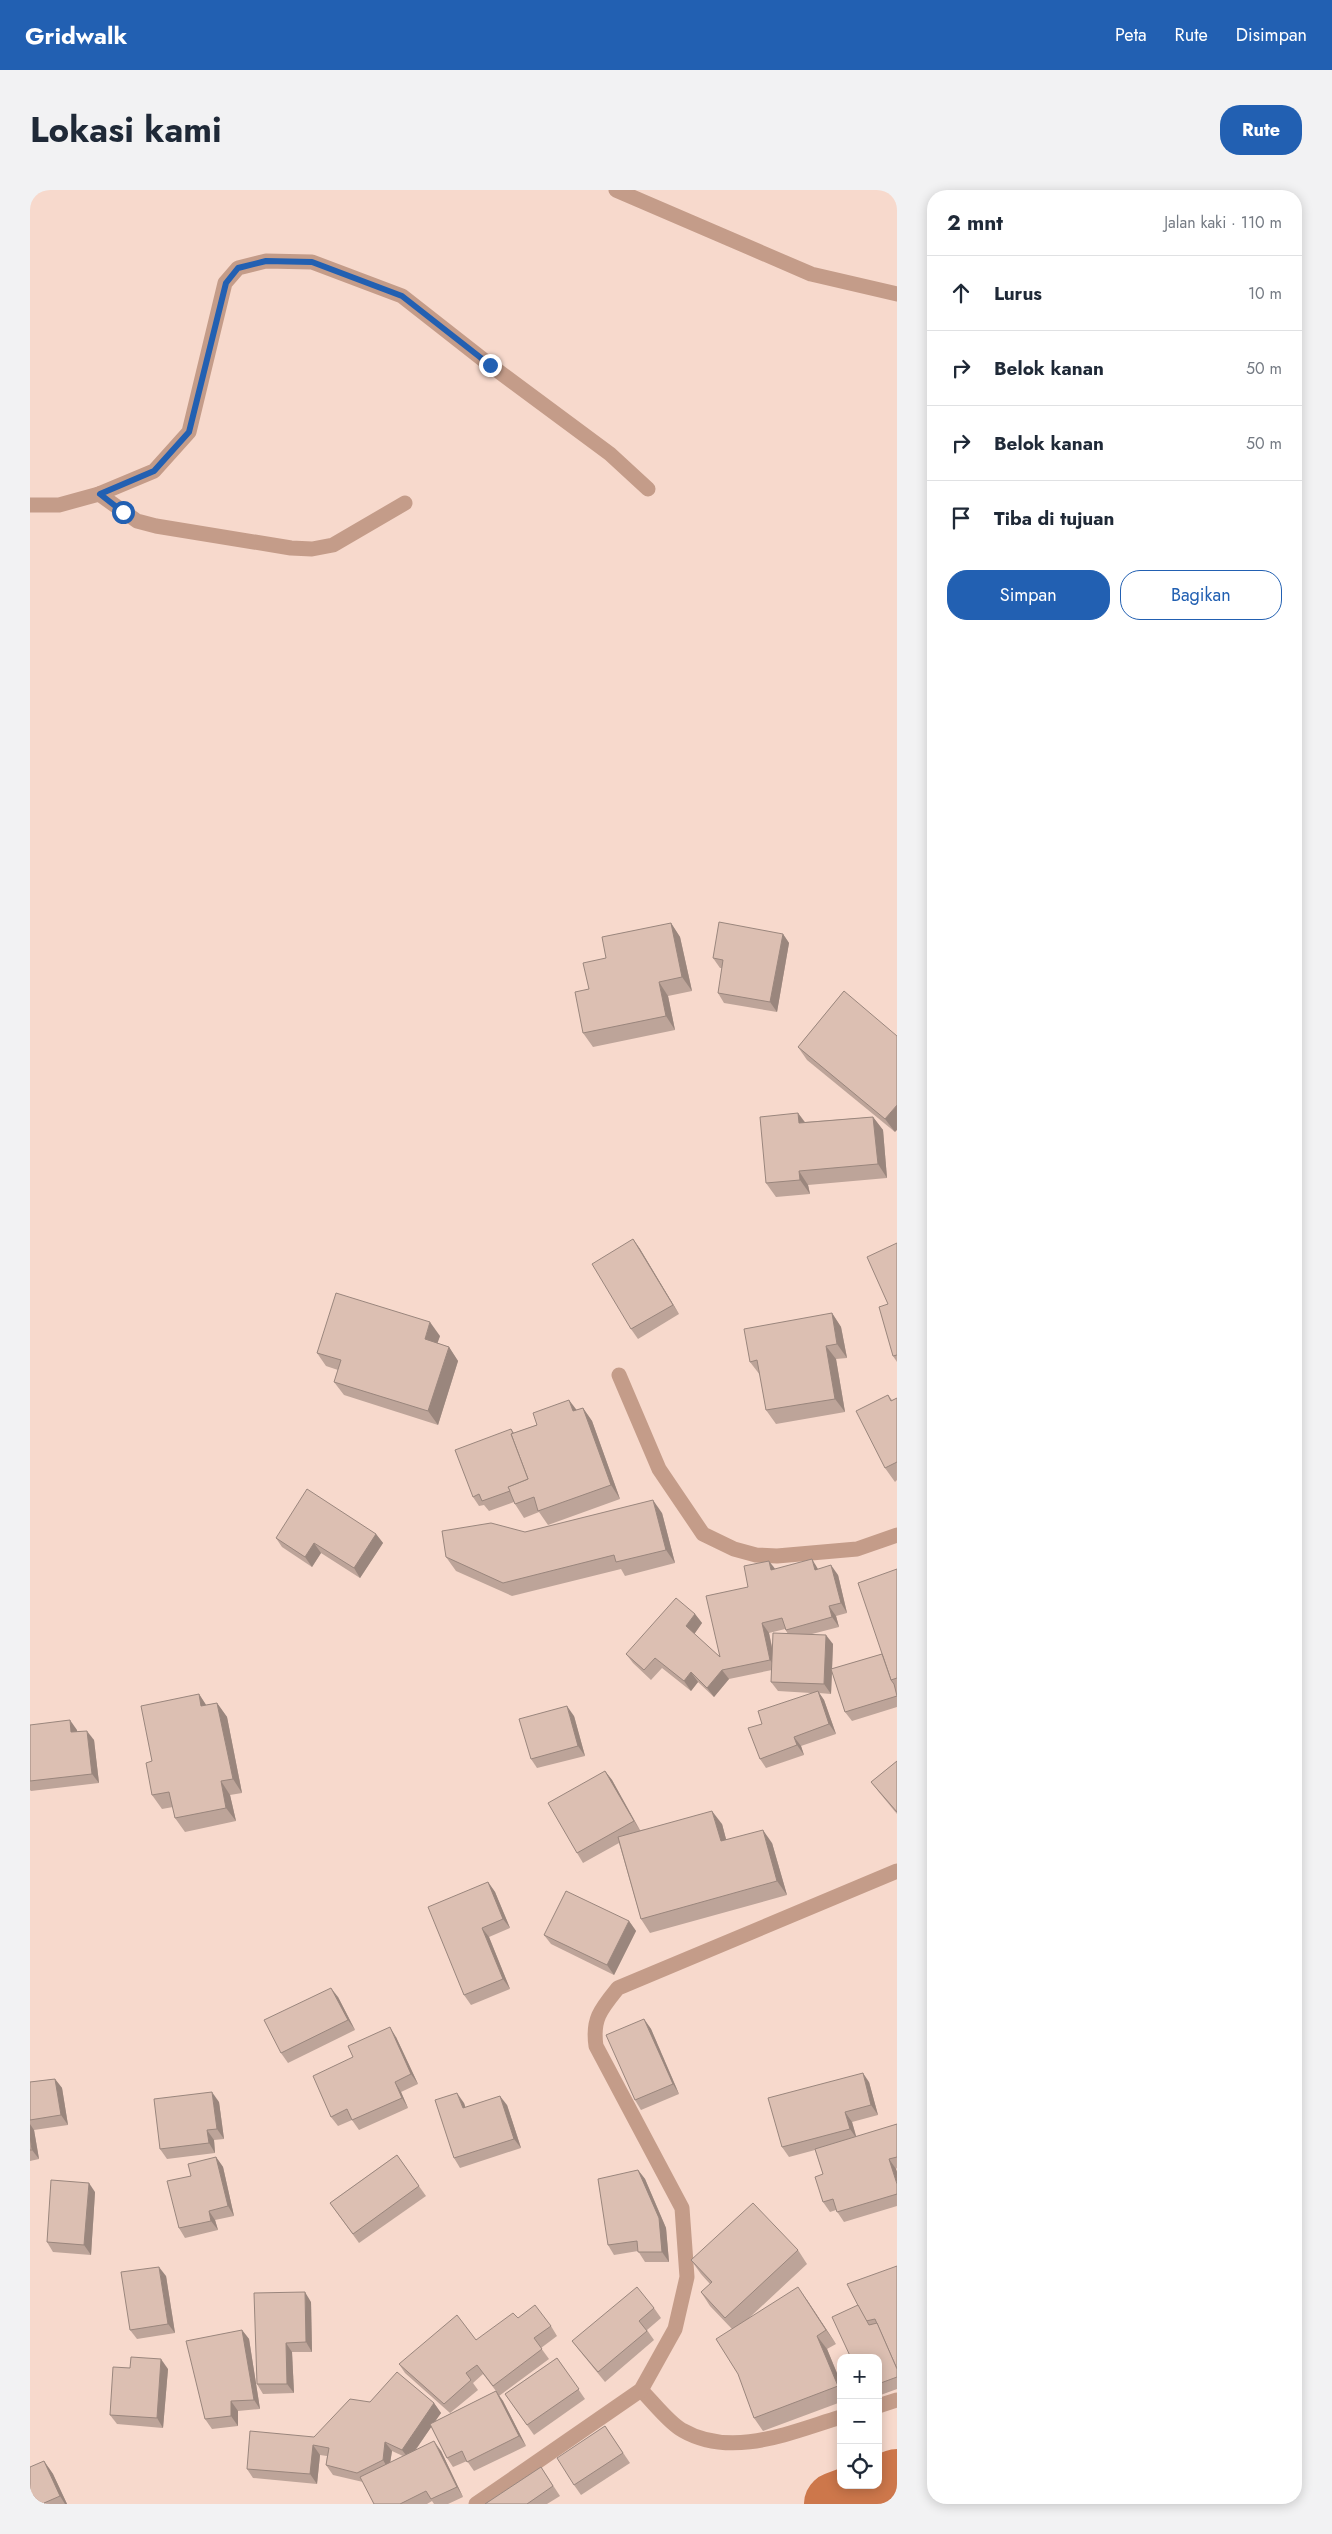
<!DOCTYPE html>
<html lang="id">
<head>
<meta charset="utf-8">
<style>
  :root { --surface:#fff; --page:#f2f2f3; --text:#1f2937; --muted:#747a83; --line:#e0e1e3; --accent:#2260b2 }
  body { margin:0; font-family:Jost,sans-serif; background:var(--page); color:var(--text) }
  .controls { position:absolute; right:15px; bottom:15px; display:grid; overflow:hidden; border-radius:10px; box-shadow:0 2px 12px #0003 }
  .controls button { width:45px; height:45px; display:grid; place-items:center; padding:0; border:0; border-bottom:1px solid var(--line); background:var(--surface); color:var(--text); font:25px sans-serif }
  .stop { position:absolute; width:15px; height:15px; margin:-11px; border:4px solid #2260b2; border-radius:50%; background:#fff }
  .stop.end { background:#2260b2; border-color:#fff; box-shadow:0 1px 5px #0008 }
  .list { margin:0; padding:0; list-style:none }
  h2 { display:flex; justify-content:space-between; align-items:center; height:65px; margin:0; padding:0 20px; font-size:21px }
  h2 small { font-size:16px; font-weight:400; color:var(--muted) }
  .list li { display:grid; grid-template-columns:32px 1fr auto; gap:15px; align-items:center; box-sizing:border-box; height:75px; padding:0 20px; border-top:1px solid var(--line) }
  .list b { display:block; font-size:19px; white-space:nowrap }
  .list em { font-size:16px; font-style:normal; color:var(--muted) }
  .actions { display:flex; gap:10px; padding:15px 20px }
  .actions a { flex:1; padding:11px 0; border:1px solid var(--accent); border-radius:20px; text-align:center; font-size:18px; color:var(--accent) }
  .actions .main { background:var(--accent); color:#fff }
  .icon { flex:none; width:28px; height:28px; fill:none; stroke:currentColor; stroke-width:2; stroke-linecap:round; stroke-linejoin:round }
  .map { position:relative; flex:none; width:867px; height:2314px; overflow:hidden; border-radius:20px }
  header { display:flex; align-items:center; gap:30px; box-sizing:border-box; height:70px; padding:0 25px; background:var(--accent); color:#fff }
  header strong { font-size:24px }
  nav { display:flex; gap:28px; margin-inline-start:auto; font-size:18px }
  .intro { display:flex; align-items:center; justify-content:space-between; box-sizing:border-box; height:120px; padding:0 30px }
  h1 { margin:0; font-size:35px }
  .button { padding:12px 22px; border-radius:20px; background:var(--accent); color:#fff; font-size:18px; font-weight:700 }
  main { display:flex; gap:30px; padding:0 30px }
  aside { flex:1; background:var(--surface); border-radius:20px; box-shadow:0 2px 12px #0003 }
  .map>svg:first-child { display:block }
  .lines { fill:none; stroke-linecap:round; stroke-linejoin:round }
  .river { stroke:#cd774b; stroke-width:64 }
  .minor { stroke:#c49c89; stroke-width:15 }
  .wall { fill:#bda499; fill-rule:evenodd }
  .shaded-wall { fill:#9a867d }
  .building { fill:#dcbfb2; stroke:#9a867d }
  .route { stroke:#2260b2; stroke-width:6 }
</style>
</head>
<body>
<header>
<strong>Gridwalk</strong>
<nav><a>Peta</a><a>Rute</a><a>Disimpan</a></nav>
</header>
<div class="intro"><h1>Lokasi kami</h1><a class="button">Rute</a></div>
<main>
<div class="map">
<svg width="867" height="2314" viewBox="0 0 867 2314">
  <rect width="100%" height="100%" fill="#f7d9cc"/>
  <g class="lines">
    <path class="river" d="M806,2314L867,2291"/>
    <g class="minor">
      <path d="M586,0L781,84L867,104"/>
      <path d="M69,304L107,331L126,336L261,358L282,359L303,355L375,313"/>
      <path d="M0,315H29L69,304L124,281L159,242L195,93L208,78L236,71L282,72L372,106L460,175L580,264L618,299"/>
      <path d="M589,1185L629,1279L673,1344L704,1359L726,1365L747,1366L827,1359L867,1345"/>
      <path d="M611,2200C623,2212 639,2233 652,2240C702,2269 761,2242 811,2227"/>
      <path d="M848,2216L867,2210"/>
      <path d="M446,2314L611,2200L645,2139L657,2087L652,2018L566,1856C562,1829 571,1819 588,1798L867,1681"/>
    </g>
  </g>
  <g class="wall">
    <path d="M641,733L650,747L662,801L638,806L645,840L563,857L553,843L559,799L576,768Z"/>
    <path d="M753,744L759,753L747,822L694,813L688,803L692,778H690L683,768Z"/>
    <path d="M814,801L865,942L777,870L768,857Z"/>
    <path d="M768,923L775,932L843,927L853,940L857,988L778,995L780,1004L746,1007L736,993Z"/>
    <path d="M603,1049L610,1059L649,1124L608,1149L601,1139Z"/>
    <path d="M802,1123L811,1137L817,1168L806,1169L815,1222L746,1234L736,1220L730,1185L720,1172Z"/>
    <path d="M410,1146L407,1153L419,1157L428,1171L408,1235L314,1205L304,1192L308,1180L296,1176L287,1163Z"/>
    <path d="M867,1165V1172L863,1166Z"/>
    <path d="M858,1205L862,1210L867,1208V1290L865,1292L855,1278Z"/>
    <path d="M553,1218L562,1231L590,1309L518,1335L509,1322L494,1328L485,1314L484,1312L459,1321L454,1315L449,1316L443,1307L481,1239L484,1243Z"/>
    <path d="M632,1323L645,1373L595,1386L591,1379L482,1406L426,1381L416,1367L495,1342Z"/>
    <path d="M346,1344L353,1353L330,1388L291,1363L282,1377L252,1357L246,1348Z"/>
    <path d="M745,1379H788L808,1385L817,1423L806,1426L809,1437L782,1444L803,1454L802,1479L852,1464L867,1379V1517L822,1531L815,1522L802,1482L801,1504L789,1503L794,1510L806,1544L771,1556L774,1565L736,1578L730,1569L732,1534L781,1503L748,1501L741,1492L742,1480L699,1489L684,1507L668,1492L661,1501L632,1478L621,1490L603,1473L596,1464L665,1424L672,1433L664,1444L690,1467L718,1397ZM755,1439L758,1444L743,1461L739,1443Z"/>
    <path d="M169,1504L176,1515L187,1513L197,1527L212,1603L200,1605L206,1631L155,1642L145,1628L143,1617L132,1619L122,1605V1571Z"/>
    <path d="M544,1526L555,1566L507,1578L501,1569Z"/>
    <path d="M0,1535L47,1540V1542L64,1550L69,1593L1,1601L0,1600Z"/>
    <path d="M867,1571V1624L848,1601L841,1592Z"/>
    <path d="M575,1581L582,1590L610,1640L692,1634L696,1649L742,1653L757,1705L620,1743L611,1729L589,1653L553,1673L547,1663Z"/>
    <path d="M458,1692L465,1702L480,1738L459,1747L480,1799L441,1815L434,1805Z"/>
    <path d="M599,1731L606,1741L584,1785L521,1754L514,1745Z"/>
    <path d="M308,1807L325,1840L258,1873L251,1863Z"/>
    <path d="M614,1829L621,1839L649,1904L611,1920L605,1910Z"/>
    <path d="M366,1847L388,1894L371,1902L378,1918L329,1940L322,1930L308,1936L301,1927Z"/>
    <path d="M25,1889L32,1898L38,1935L4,1940L9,1969L0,1971V1892Z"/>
    <path d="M839,1892L848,1925L822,1932L826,1947L867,1934V1978L866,1979L867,1982V2016L814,2032L806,2020L800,2022L793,2012V1984L785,1960L759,1967L752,1957Z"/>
    <path d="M189,1912L194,1949L184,1950L185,1963L137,1969L130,1959Z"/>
    <path d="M434,1913L435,1917L477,1915L491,1958L430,1978L424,1968Z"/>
    <path d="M367,1965L396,2006L329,2053L300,2013Z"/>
    <path d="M186,1967L193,1977L204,2026L185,2030L188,2040L155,2048L149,2038L161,1986Z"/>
    <path d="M608,1980L615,1989L636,2038L639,2072H615L608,2061L584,2065L578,2055Z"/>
    <path d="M65,2002L61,2065L23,2062L17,2052Z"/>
    <path d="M768,2060L777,2074L719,2128L777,2110L806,2154L797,2159L811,2193V2212L733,2241L724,2228L702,2139L680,2116L671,2102L680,2094L671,2084L661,2070Z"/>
    <path d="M867,2076V2199L848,2206V2168L828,2115Z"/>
    <path d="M136,2086L145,2143L107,2149L100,2140Z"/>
    <path d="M281,2112L282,2162H262L264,2203L233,2204L227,2194Z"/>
    <path d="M624,2118L631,2128L617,2140L624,2150L575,2192L549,2160L542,2151Z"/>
    <path d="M488,2128L521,2136L527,2146L511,2158L519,2169L469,2206L467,2203L473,2211L496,2256L444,2281L437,2271L423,2277L417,2268L401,2237L385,2261H411L433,2307L418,2314H404L402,2311L397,2314H344L333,2292L303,2285L296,2275L297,2266L290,2265L287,2294L223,2288L217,2279L284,2247L340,2212L404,2213L411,2223L404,2232L466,2201L453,2184L443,2193L448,2200L420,2223L375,2183L369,2174L446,2150ZM362,2261L373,2266L360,2273Z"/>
    <path d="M212,2140L219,2149L230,2219L208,2221V2236L182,2239L175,2229Z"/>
    <path d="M527,2168L555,2209L504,2245L475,2204Z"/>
    <path d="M100,2178L138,2179L133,2238L87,2234L80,2225Z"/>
    <path d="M575,2236L600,2273L551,2305L544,2295Z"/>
    <path d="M14,2271L23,2284L37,2314H0Z"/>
    <path d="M511,2277L530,2306L517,2314H455Z"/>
  </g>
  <g class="shaded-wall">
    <path d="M641,733L650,747L662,801L652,787Z"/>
    <path d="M753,744L759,753L747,822L740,812Z"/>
    <path d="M629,792L638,806L645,840L636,826Z"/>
    <path d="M867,915V940L865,942L855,929Z"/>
    <path d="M768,923L778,937L769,933Z"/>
    <path d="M843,927L853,940L857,988L848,974Z"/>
    <path d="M769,981L778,995L780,1004L770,990Z"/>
    <path d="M603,1049L610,1059L649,1124L643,1115Z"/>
    <path d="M802,1123L811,1137L817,1168L807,1154Z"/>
    <path d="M400,1132L410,1146L404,1163L395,1149Z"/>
    <path d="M796,1156L806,1169L815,1222L805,1209Z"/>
    <path d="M419,1157L428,1171L408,1235L398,1221Z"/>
    <path d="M539,1210L549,1223L543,1221Z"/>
    <path d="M553,1218L562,1231L590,1309L581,1295Z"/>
    <path d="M623,1310L632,1323L645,1373L636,1360Z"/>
    <path d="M346,1344L353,1353L330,1388L324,1378Z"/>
    <path d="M284,1353L291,1363L282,1377L275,1367Z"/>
    <path d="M782,1369L788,1379L791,1390L785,1380Z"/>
    <path d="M739,1371L746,1380H741Z"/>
    <path d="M801,1375L808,1385L817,1423L811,1413Z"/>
    <path d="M799,1416L806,1426L809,1437L802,1427Z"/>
    <path d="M665,1424L672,1433L663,1446L656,1436Z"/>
    <path d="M732,1433L739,1443L746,1479L740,1470Z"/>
    <path d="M796,1445L803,1454L801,1504L794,1494Z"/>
    <path d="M692,1480L699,1489L684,1507L677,1498Z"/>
    <path d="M661,1482L668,1492L661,1501L654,1491Z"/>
    <path d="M788,1501L794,1510L806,1544L799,1534Z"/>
    <path d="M169,1504L178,1518L171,1516Z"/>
    <path d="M187,1513L197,1527L212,1603L203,1589Z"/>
    <path d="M537,1516L544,1526L555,1566L548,1556Z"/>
    <path d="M40,1530L47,1540L48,1552L41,1542Z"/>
    <path d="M57,1541L64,1550L69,1593L62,1584Z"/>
    <path d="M764,1547L771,1556L774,1565L767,1555Z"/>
    <path d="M575,1581L582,1590L610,1641L604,1631Z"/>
    <path d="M191,1591L200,1605L206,1631L196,1618Z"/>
    <path d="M682,1621L692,1634L700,1664L691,1651Z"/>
    <path d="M733,1640L742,1653L757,1705L747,1691Z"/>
    <path d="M458,1692L465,1702L480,1738L473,1729Z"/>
    <path d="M599,1731L606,1741L584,1785L577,1775Z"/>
    <path d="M452,1738L459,1747L480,1799L473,1789Z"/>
    <path d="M301,1798L308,1807L325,1840L318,1830Z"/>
    <path d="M614,1829L621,1839L649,1904L643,1894Z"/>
    <path d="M360,1837L366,1847L388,1894L381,1884Z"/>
    <path d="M833,1883L839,1892L848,1925L841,1915Z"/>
    <path d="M25,1889L32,1898L38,1935L31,1925Z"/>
    <path d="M365,1892L371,1902L378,1918L372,1908Z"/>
    <path d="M182,1902L189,1912L194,1949L187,1939Z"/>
    <path d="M427,1903L434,1913L439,1928L433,1918Z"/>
    <path d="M470,1906L477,1915L491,1958L484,1949Z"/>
    <path d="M815,1922L822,1932L827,1949L820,1939Z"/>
    <path d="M0,1934L4,1940L9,1969L2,1960L0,1945Z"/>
    <path d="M177,1940L184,1950L185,1963L179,1953Z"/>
    <path d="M186,1967L193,1977L204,2026L198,2016Z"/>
    <path d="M859,1969L866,1979L867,1982V1994Z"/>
    <path d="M608,1980L615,1989L636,2038L639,2072L632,2062Z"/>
    <path d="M59,1993L65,2002L61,2065L54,2055Z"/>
    <path d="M179,2021L185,2030L188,2040L181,2031Z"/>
    <path d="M129,2077L136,2086L145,2143L138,2134Z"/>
    <path d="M768,2097L777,2110L806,2154L796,2140Z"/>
    <path d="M275,2102L281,2112L282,2162L276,2152Z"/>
    <path d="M212,2140L219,2149L230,2219L224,2210Z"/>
    <path d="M787,2146L797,2159L811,2193V2200L808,2196Z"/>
    <path d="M256,2153L262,2162L264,2203L257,2194Z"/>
    <path d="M131,2169L138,2179L133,2238L127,2228Z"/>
    <path d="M466,2201L473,2211L496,2256L489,2246Z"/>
    <path d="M201,2211L208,2221V2236L201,2226Z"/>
    <path d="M404,2213L411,2223L379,2269L372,2260Z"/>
    <path d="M404,2251L411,2261L433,2307L427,2297Z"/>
    <path d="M355,2252L362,2261L359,2280L353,2270Z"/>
    <path d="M283,2255L290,2265L287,2294L280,2284Z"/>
    <path d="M14,2271L23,2284L37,2314H35L30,2306Z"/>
  </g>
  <g class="building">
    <path d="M689,732L753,744L740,812L688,803L693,770L683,768Z"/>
    <path d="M641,733L652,787L629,792L636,826L553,843L545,802L559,799L553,773L576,768L572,747Z"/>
    <path d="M814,801L867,846V915L855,929L768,857Z"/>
    <path d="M768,923L769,933L843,927L848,974L769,981L770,990L736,993L730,927Z"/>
    <path d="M603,1049L643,1115L601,1139L562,1074Z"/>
    <path d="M867,1053V1165L863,1166L849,1117L858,1114L837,1067Z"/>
    <path d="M306,1103L400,1132L395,1149L419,1157L398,1221L304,1192L311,1170L287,1163Z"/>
    <path d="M802,1123L807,1154L796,1156L805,1209L736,1220L727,1170L720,1172L714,1139Z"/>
    <path d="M858,1205L861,1211L867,1208V1272L855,1278L826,1221Z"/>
    <path d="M539,1210L543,1221L553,1218L581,1295L508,1321L504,1307L485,1314L478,1297L498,1289L481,1244L507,1235L503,1223Z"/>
    <path d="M481,1239L483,1243L481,1244L498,1289L478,1297L480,1301L452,1311L449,1304L443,1307L425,1260Z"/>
    <path d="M277,1299L346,1344L324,1378L284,1353L275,1367L246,1348Z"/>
    <path d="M623,1310L636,1360L586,1372L584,1365L473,1393L416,1367L412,1341L461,1333L495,1342Z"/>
    <path d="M782,1369L785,1380L801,1375L811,1413L799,1416L802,1427L756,1440L752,1428L732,1433L740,1470L692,1480L677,1498L661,1482L654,1491L625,1468L614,1480L596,1464L646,1408L665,1424L656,1436L690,1467L676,1406L718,1397L714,1376L739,1371L741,1380Z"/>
    <path d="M867,1379V1488L861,1490L828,1393Z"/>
    <path d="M743,1443L796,1445L794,1494L741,1492Z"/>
    <path d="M852,1464L861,1490L864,1494L867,1506L815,1522L801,1479Z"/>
    <path d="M788,1501L799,1534L764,1547L767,1555L730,1569L718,1538L732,1534L728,1521Z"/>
    <path d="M169,1504L171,1516L187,1513L203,1589L191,1591L196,1618L145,1628L139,1602L122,1605L116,1573L122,1571L111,1516Z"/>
    <path d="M537,1516L548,1556L501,1569L489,1529Z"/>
    <path d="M40,1530L41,1542L57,1541L62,1584L0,1591V1535Z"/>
    <path d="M867,1571V1622L841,1592Z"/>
    <path d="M575,1581L604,1631L547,1663L518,1613Z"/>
    <path d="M682,1621L691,1651L733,1640L747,1691L611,1729L588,1647Z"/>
    <path d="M458,1692L473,1729L452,1738L473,1789L434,1805L398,1717Z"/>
    <path d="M536,1701L599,1731L577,1775L514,1745Z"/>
    <path d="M301,1798L318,1830L251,1863L234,1830Z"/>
    <path d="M614,1829L643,1894L605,1910L576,1845Z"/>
    <path d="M360,1837L381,1884L365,1892L372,1908L322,1930L317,1919L301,1927L283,1886L323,1867L318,1856Z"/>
    <path d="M833,1883L841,1915L815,1922L820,1939L752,1957L738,1908Z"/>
    <path d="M25,1889L31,1925L0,1930V1892Z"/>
    <path d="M182,1902L187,1939L177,1940L179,1953L130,1959L124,1909Z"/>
    <path d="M427,1903L433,1918L470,1906L484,1949L424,1968L405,1910Z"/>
    <path d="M867,1934V1967L859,1969L867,1994V2004L807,2022L803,2009L793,2012L785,1987L793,1984L785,1959Z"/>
    <path d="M0,1945L2,1960H0Z"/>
    <path d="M367,1965L389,1996L323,2044L300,2013Z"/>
    <path d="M186,1967L198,2016L179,2021L181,2031L149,2038L137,1991L161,1986L158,1974Z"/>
    <path d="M608,1980L629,2028L632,2062H608L607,2051L578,2055L568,1989Z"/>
    <path d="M21,1990L59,1993L54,2055L17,2052Z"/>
    <path d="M723,2013L768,2060L695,2128L671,2102L682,2092L661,2070Z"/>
    <path d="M867,2076V2179L845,2129L836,2131L817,2094Z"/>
    <path d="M129,2077L138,2134L100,2140L91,2082Z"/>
    <path d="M607,2097L624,2118L609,2131L617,2141L568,2182L542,2151Z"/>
    <path d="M768,2097L796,2140L787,2146L808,2196L724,2228L708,2184L686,2149Z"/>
    <path d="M275,2102L276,2152L256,2153L257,2194H227L224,2103Z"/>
    <path d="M505,2115L521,2136L504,2148L512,2159L463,2196L447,2175L436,2183L441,2190L414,2214L369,2174L427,2125L446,2150L483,2123L488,2128Z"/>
    <path d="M828,2115L839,2135L847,2133L867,2179V2187L848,2194V2168H821L802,2127Z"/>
    <path d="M212,2140L224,2210L201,2211V2226L175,2229L156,2151Z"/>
    <path d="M101,2167L131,2169L127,2228L80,2225L83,2177L100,2178Z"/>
    <path d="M527,2168L549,2199L497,2235L475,2204Z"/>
    <path d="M367,2182L404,2213L372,2260L355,2252L353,2270L327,2283L296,2275L299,2258L283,2255L280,2284L217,2279L220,2241L284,2247L320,2209L340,2212Z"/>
    <path d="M466,2201L489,2246L437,2272L432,2261L417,2268L400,2234Z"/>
    <path d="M575,2236L593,2263L544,2295L527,2268Z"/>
    <path d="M404,2251L427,2297L401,2309L396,2301L370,2314H344L330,2287Z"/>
    <path d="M14,2271L30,2306L14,2313L15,2314H0V2277Z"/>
    <path d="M511,2277L523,2296L497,2314H455Z"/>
  </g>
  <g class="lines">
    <path class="route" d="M93,322L70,304L124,281L159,242L196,93L208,78L236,71L282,72L372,106L460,175"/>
  </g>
</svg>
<div class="controls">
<button>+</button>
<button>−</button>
<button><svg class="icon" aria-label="locate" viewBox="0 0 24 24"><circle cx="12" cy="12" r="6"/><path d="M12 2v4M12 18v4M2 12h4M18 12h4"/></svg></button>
</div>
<div class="stop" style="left:93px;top:322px"></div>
<div class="stop end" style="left:460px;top:175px"></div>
</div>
<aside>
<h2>2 mnt<small>Jalan kaki · 110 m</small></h2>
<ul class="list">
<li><svg class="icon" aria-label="ahead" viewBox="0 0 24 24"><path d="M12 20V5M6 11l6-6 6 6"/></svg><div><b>Lurus</b></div><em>10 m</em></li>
<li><svg class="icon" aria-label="right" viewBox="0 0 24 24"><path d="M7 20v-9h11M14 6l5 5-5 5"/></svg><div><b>Belok kanan</b></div><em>50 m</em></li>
<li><svg class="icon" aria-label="right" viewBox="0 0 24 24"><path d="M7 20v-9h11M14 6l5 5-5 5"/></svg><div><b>Belok kanan</b></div><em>50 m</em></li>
<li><svg class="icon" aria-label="arrive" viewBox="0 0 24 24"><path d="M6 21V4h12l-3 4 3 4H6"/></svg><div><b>Tiba di tujuan</b></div></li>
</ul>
<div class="actions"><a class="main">Simpan</a><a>Bagikan</a></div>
</aside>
</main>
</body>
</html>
